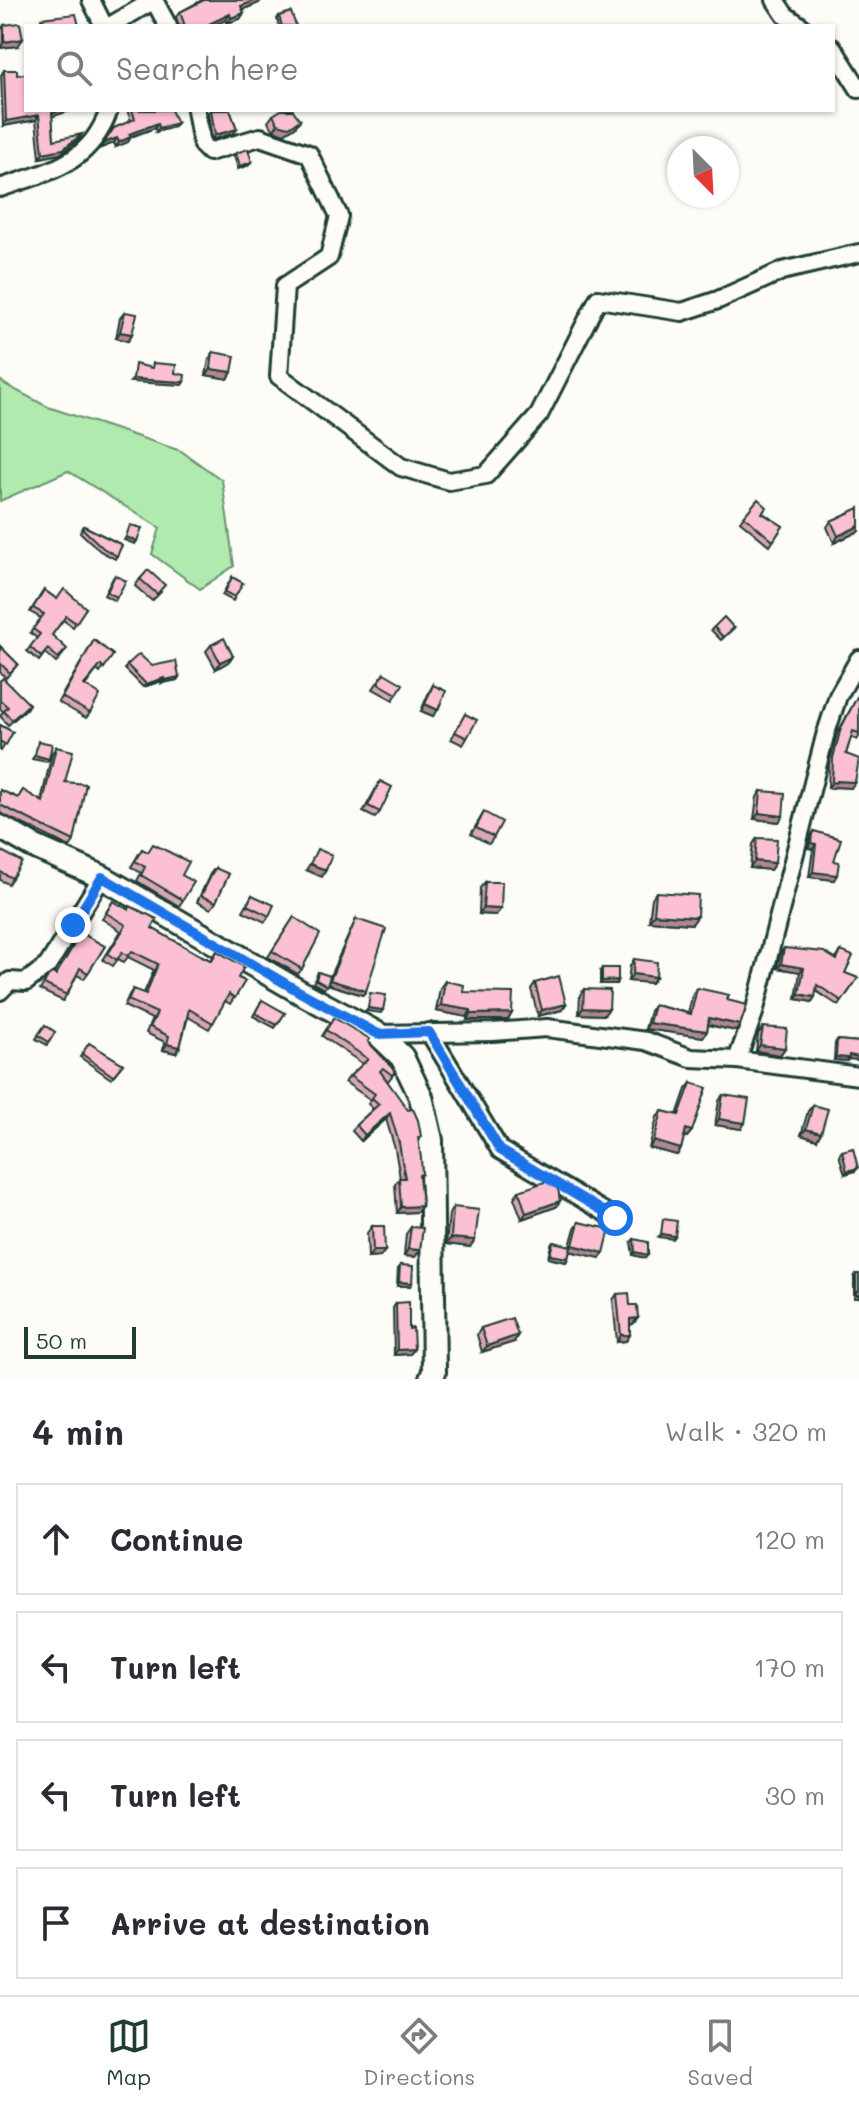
<!DOCTYPE html>
<html lang="en">
<head>
<meta charset="utf-8">
<style>
  :root { --surface:#fff; --page:#f7f7f7; --text:#2b2b33; --muted:#7c7c81; --line:#e1e1e2; --accent:#1f3d34 }
  body { margin:0; font-family:Mali,sans-serif; background:var(--page); color:var(--text) }
  .compass { position:absolute; left:667px; top:136px; width:72px; height:72px; border-radius:50%; background:var(--surface); box-shadow:0 2px 6px #0004; rotate:156deg }
  .scale { position:absolute; left:24px; bottom:20px; width:112px; box-sizing:border-box; padding-left:8px; border:4px solid #1f3d34; border-top:0; font-size:22px; line-height:28px; white-space:nowrap; color:#1f3d34; -webkit-text-stroke:6px #fdfcf7; paint-order:stroke }
  .stop { position:absolute; width:24px; height:24px; margin:-18px; border:6px solid #1a73e8; border-radius:50%; background:#fff }
  .stop.end { background:#1a73e8; border-color:#fff; box-shadow:0 2px 8px #0008 }
  .list { margin:0; padding:0; list-style:none }
  h2 { display:flex; justify-content:space-between; align-items:center; height:104px; margin:0; padding:0 32px; font-size:34px }
  h2 small { font-size:26px; font-weight:400; color:var(--muted) }
  .list li { display:grid; grid-template-columns:52px 1fr auto; gap:24px; align-items:center; box-sizing:border-box; height:112px; margin:0 16px 16px; padding:0 16px; border:2px solid var(--line); border-radius:0px }
  .list b { display:block; font-size:30px; white-space:nowrap }
  .list em { font-size:26px; font-style:normal; color:var(--muted) }
  .icon { flex:none; width:44px; height:44px; fill:none; stroke:currentColor; stroke-width:2; stroke-linecap:round; stroke-linejoin:round }
  .map { position:relative; flex:none; width:859px; height:1379px; overflow:hidden }
  .search { position:absolute; background:var(--surface); box-shadow:0 2px 6px #0004; left:24px; right:24px; top:24px; height:88px; display:flex; align-items:center; gap:20px; box-sizing:border-box; padding:0 28px; border-radius:0px; color:var(--muted); font-size:30px }
  .sheet { height:616px; background:var(--surface) }
  nav { display:flex; justify-content:space-around; align-items:center; box-sizing:border-box; height:112px; border-top:2px solid var(--line); background:var(--surface); font-size:22px; color:var(--muted) }
  nav a { display:grid; justify-items:center; gap:4px }
  nav .on { color:var(--accent) }
  .map>svg:first-child { display:block }
  .grass { fill:#b1eaae; stroke:#689471; stroke-width:2 }
  .lines { fill:none; stroke-linecap:round; stroke-linejoin:round }
  .street-casing { stroke:#1f3d34; stroke-width:22 }
  .secondary-casing { stroke:#1f3d34; stroke-width:28 }
  .street { stroke:#fdfcf7; stroke-width:16 }
  .secondary { stroke:#fdfcf7; stroke-width:22 }
  .wall { fill:#d8a6b5; stroke:#1f3d34; stroke-width:2 }
  .shaded-wall { fill:#b08793; stroke:#1f3d34; stroke-width:2 }
  .building { fill:#fbc1d2; stroke:#1f3d34; stroke-width:2 }
  .route { stroke:#1a73e8; stroke-width:10 }
</style>
</head>
<body>
<div class="map">
<svg width="859" height="1379" viewBox="0 0 859 1379">
  <rect width="100%" height="100%" fill="#fdfcf7"/>
  <filter id="ink" filterUnits="userSpaceOnUse"><feTurbulence type="fractalNoise" baseFrequency=".0125" numOctaves="2"/><feDisplacementMap in="SourceGraphic" scale="16" xChannelSelector="R" yChannelSelector="G"/><feConvolveMatrix kernelMatrix="1 2 1 2 8 2 1 2 1" color-interpolation-filters="sRGB"/></filter>
  <g filter="url(#ink)">
    <path class="grass" d="M0,380L6,385L48,407L181,451L222,480L234,566L200,589L152,554L160,528L68,471L0,501Z"/>
    <g class="lines">
      <defs>
        <g id="street">
          <path d="M91,0L104,26"/>
          <path d="M154,0L168,26"/>
          <path d="M775,0L785,15L801,26"/>
          <path d="M110,26L154,0"/>
          <path d="M833,48L859,89"/>
          <path d="M196,110L202,145L209,152L260,137L309,154L339,216L329,257L285,286L279,376L401,467L449,481L486,475L539,415L598,299L682,312L718,300L782,271L859,253"/>
          <path d="M0,188C49,171 90,165 109,110"/>
          <path d="M0,991L10,981L26,982L48,965L102,877"/>
          <path d="M429,1032L500,1150L615,1218"/>
          <path d="M378,1034L493,1032L547,1028L646,1041L691,1058L737,1060L859,1076"/>
          <path d="M737,1060L754,1013L825,736L838,696L859,659"/>
        </g>
        <path id="secondary" d="M0,827L33,846L102,877L300,992L378,1034L402,1057L421,1097L431,1140L434,1372L431,1379"/>
      </defs>
      <use href="#street" class="street-casing"/>
      <use href="#secondary" class="secondary-casing"/>
      <use href="#street" class="street"/>
      <use href="#secondary" class="secondary"/>
    </g>
    <g class="wall">
      <path d="M202,0H261L259,3L242,10L244,13L240,19L227,23L226,20L212,26H179L176,17L180,12Z"/>
      <path d="M279,16L296,26H279L277,19Z"/>
      <path d="M4,25L18,46L0,48V31Z"/>
      <path d="M4,70L17,75L26,110H72L52,116L54,140L79,139L60,154L40,158L36,120L3,126L1,75Z"/>
      <path d="M127,110H171L174,127L156,132L155,128L131,137L128,142L116,147L114,143L101,148L114,128L131,121Z"/>
      <path d="M210,110H230L237,129L234,133L212,140L208,113Z"/>
      <path d="M273,115L300,120L295,127L284,134L274,130L268,122Z"/>
      <path d="M236,153L252,162L250,165L238,169L234,156Z"/>
      <path d="M125,312L132,334L128,341L116,338L120,318Z"/>
      <path d="M213,352L232,372L228,379L206,375L209,359Z"/>
      <path d="M859,508V531L834,543L827,527L831,521Z"/>
      <path d="M763,513L783,526L770,546L740,521L744,516Z"/>
      <path d="M84,526L122,545L115,559L100,551L80,532Z"/>
      <path d="M232,577L235,597L233,601L222,595Z"/>
      <path d="M113,578L117,597L115,601L104,595Z"/>
      <path d="M140,579L161,592L152,601L135,586Z"/>
      <path d="M44,590L57,599L86,608L73,627L63,620L52,635L64,653L56,663L45,653L39,661L27,651L37,638L30,633L41,618L30,612Z"/>
      <path d="M714,627L734,628L721,640L711,630Z"/>
      <path d="M94,640L113,655L100,673L97,670L85,686L90,713L86,718L58,702Z"/>
      <path d="M211,645L233,656L228,662L216,669L206,651Z"/>
      <path d="M0,646L18,664L6,678L0,672Z"/>
      <path d="M127,665L152,666L179,677L177,680L162,683V681L143,687L125,669Z"/>
      <path d="M384,673L397,694L393,700L373,689Z"/>
      <path d="M0,681L29,704L26,709L8,725L0,716L3,712L0,708Z"/>
      <path d="M433,685V716L421,711L429,692Z"/>
      <path d="M857,697L859,698V737L857,740L851,737L846,754L851,788L834,787L832,789L828,788L829,764L837,734Z"/>
      <path d="M465,714L467,738L463,745L451,739Z"/>
      <path d="M0,725L13,732L1,751L0,750Z"/>
      <path d="M56,747L65,782L74,841L70,847L0,813V790L18,798L23,790L41,801L52,753Z"/>
      <path d="M380,781V812L375,818L363,812Z"/>
      <path d="M761,791L783,816L779,822L754,819L757,797Z"/>
      <path d="M484,812L494,837L489,844L471,834Z"/>
      <path d="M814,831L834,861V880L809,877L813,849L808,848L811,836Z"/>
      <path d="M757,838L775,863L770,870L750,868L753,844Z"/>
      <path d="M142,849L182,875L183,900L179,906L137,881L141,873L131,867Z"/>
      <path d="M0,850L12,878L8,884L0,880Z"/>
      <path d="M215,868L216,902L211,909L197,902L210,874Z"/>
      <path d="M485,882L496,915L479,914L480,888Z"/>
      <path d="M656,892L697,917L692,924L649,921L652,898Z"/>
      <path d="M252,895L269,916L265,922L243,911Z"/>
      <path d="M113,901L152,928L200,955L211,960L217,951L238,978L245,981L230,1004L225,1001L209,1029L188,1017L180,1047L176,1053L163,1050L165,1042L146,1033L152,1019L124,1006L129,995L133,989L144,993L154,970L128,957L124,962L118,959L113,966L103,960L121,931L102,919Z"/>
      <path d="M294,917L302,969L298,974L268,957Z"/>
      <path d="M356,919L366,991L363,995L327,984L324,989L313,983L318,972L329,978Z"/>
      <path d="M105,946L84,979L77,975L63,1001L40,990L48,976L55,974Z"/>
      <path d="M784,948L836,959L841,951L845,973L858,978L839,1006L816,991L812,1002L796,999L800,972L777,968L781,953Z"/>
      <path d="M634,959L656,977L651,983L628,981L630,966Z"/>
      <path d="M602,968L618,980L616,984H600V971Z"/>
      <path d="M445,981L463,992L512,1013L508,1020H467V1017L436,1011L440,988Z"/>
      <path d="M535,983L566,1004L562,1010L538,1016L531,989Z"/>
      <path d="M697,988L727,1000L736,1031L708,1025L707,1031L703,1037L645,1029L650,1011L654,1005L688,1013L693,993Z"/>
      <path d="M584,989L604,1015L579,1014L580,995Z"/>
      <path d="M262,1000L285,1013L275,1028L253,1016Z"/>
      <path d="M334,1018L368,1042L396,1071L388,1081L386,1079L418,1140L422,1174L420,1177L422,1206L417,1212L397,1213L395,1184L400,1178L395,1149L386,1119L361,1141L352,1131L356,1125L373,1109L368,1104L371,1100L345,1082L350,1076L363,1064L322,1036Z"/>
      <path d="M45,1025L55,1032L47,1045L36,1039Z"/>
      <path d="M763,1027L785,1048L780,1055L756,1051L758,1034Z"/>
      <path d="M837,1040L859,1042V1060L848,1059L847,1061L834,1060L835,1043Z"/>
      <path d="M89,1043L123,1064L111,1079L80,1057Z"/>
      <path d="M691,1083L692,1131L687,1137L684,1136L681,1149L677,1155L649,1148L657,1117L662,1111L677,1115L686,1089Z"/>
      <path d="M723,1095L741,1129L715,1125L719,1101Z"/>
      <path d="M813,1105L817,1140L801,1135L808,1111Z"/>
      <path d="M842,1151L858,1168L855,1171L845,1174L839,1155Z"/>
      <path d="M519,1191L560,1201L556,1207L522,1219L514,1198Z"/>
      <path d="M453,1207L470,1247L446,1244L449,1214Z"/>
      <path d="M579,1222L604,1253L600,1258L570,1251L568,1258L566,1262L548,1258L551,1245L553,1242L570,1246L575,1228Z"/>
      <path d="M372,1226L380,1257L368,1258L367,1233Z"/>
      <path d="M411,1227L420,1250L415,1257L404,1256L406,1234Z"/>
      <path d="M634,1239L645,1258L633,1255L631,1242Z"/>
      <path d="M400,1265L412,1283L410,1286H397L398,1268Z"/>
      <path d="M856,1274H859V1298H854V1277Z"/>
      <path d="M617,1294L630,1305L638,1318L633,1324L630,1325V1335L626,1341L617,1342L613,1300Z"/>
      <path d="M396,1303L409,1329L414,1349L410,1354L394,1355L393,1308Z"/>
      <path d="M481,1328L514,1342L482,1352L477,1335Z"/>
    </g>
    <g class="shaded-wall">
      <path d="M256,0H261L259,3L237,12L241,6Z"/>
      <path d="M244,13L240,19L227,23L231,18Z"/>
      <path d="M230,14L226,20L212,26H205Z"/>
      <path d="M23,39L18,46L0,48L4,42Z"/>
      <path d="M61,110H72L48,118L52,113Z"/>
      <path d="M39,115L36,120L3,126L6,121Z"/>
      <path d="M300,120L295,127L284,134L274,130L278,124Z"/>
      <path d="M158,123L155,128L126,138L129,134Z"/>
      <path d="M177,123L174,127L156,132L159,128Z"/>
      <path d="M237,129L234,133L212,140L215,135Z"/>
      <path d="M82,134L79,139L60,154L40,158L43,153Z"/>
      <path d="M131,137L128,142L116,147L119,142Z"/>
      <path d="M117,138L114,143L101,148L104,143Z"/>
      <path d="M252,162L250,165L238,169L240,166Z"/>
      <path d="M120,332L132,334L128,341L116,338Z"/>
      <path d="M211,369L232,372L228,379L206,375Z"/>
      <path d="M133,379L184,382L182,385L130,382Z"/>
      <path d="M859,526V531L834,543L838,536Z"/>
      <path d="M126,537L137,541L135,544L124,540Z"/>
      <path d="M233,656L228,662L216,669L220,662Z"/>
      <path d="M179,677L177,680L162,683L165,680Z"/>
      <path d="M164,678L162,681L143,687L146,684Z"/>
      <path d="M425,704L438,710L433,716L421,711Z"/>
      <path d="M35,755L49,759L47,762L32,759Z"/>
      <path d="M837,781L855,782L851,788L834,787L832,789L828,788L832,782Z"/>
      <path d="M759,813L783,816L779,822L754,819Z"/>
      <path d="M811,843L816,844L813,849L808,848Z"/>
      <path d="M755,861L775,863L770,870L750,868Z"/>
      <path d="M310,864L326,870L322,877L306,870Z"/>
      <path d="M813,872L837,875L834,880L809,877Z"/>
      <path d="M483,908L501,909L496,915L479,914Z"/>
      <path d="M654,914L697,917L692,924L649,921Z"/>
      <path d="M781,964L804,968L800,972L777,968Z"/>
      <path d="M633,974L656,977L651,983L628,981Z"/>
      <path d="M330,980L366,991L363,995L327,984Z"/>
      <path d="M618,980L616,984H600L602,981Z"/>
      <path d="M799,994L815,997L812,1002L796,999Z"/>
      <path d="M566,1004L562,1010L538,1016L542,1010Z"/>
      <path d="M441,1005L471,1010L467,1017L436,1011Z"/>
      <path d="M368,1008L383,1010L381,1013L366,1011Z"/>
      <path d="M583,1008L609,1009L604,1015L579,1014Z"/>
      <path d="M512,1013L508,1020H467L471,1014Z"/>
      <path d="M709,1018L740,1025L736,1031L705,1024Z"/>
      <path d="M649,1023L707,1031L703,1037L645,1029Z"/>
      <path d="M167,1044L180,1047L176,1053L163,1050Z"/>
      <path d="M760,1045L785,1048L780,1055L756,1051Z"/>
      <path d="M849,1055L859,1057V1060L848,1059L847,1061L834,1060L836,1057Z"/>
      <path d="M390,1113L386,1119L361,1141L365,1135Z"/>
      <path d="M719,1119L745,1123L741,1129L715,1125Z"/>
      <path d="M686,1129L692,1131L687,1137L682,1136Z"/>
      <path d="M806,1129L821,1133L817,1140L801,1135Z"/>
      <path d="M654,1141L681,1149L677,1155L649,1148Z"/>
      <path d="M858,1168L855,1171L845,1174L847,1171Z"/>
      <path d="M560,1201L556,1207L522,1219L526,1213Z"/>
      <path d="M422,1206L417,1212L397,1213L401,1207Z"/>
      <path d="M661,1234L675,1236L673,1239L658,1237Z"/>
      <path d="M451,1238L475,1240L470,1247L446,1244Z"/>
      <path d="M573,1245L604,1253L600,1258L569,1251Z"/>
      <path d="M408,1249L420,1250L415,1257L404,1256Z"/>
      <path d="M373,1251H385L380,1257L368,1258Z"/>
      <path d="M635,1252L648,1255L645,1258L633,1255Z"/>
      <path d="M550,1255L568,1258L566,1262L548,1258Z"/>
      <path d="M399,1282L412,1283L410,1286H397Z"/>
      <path d="M638,1318L633,1324L625,1325L630,1319Z"/>
      <path d="M518,1335L514,1342L482,1352L487,1346Z"/>
      <path d="M621,1335H630L626,1341L617,1342Z"/>
      <path d="M414,1349L410,1354L394,1355L397,1350Z"/>
    </g>
    <g class="building">
      <path d="M204,0H256L241,6L244,13L231,18L230,14L205,26H185L180,12Z"/>
      <path d="M291,12L296,26H282L279,16Z"/>
      <path d="M76,14L79,26H42L41,18Z"/>
      <path d="M20,23L23,39L4,42V25Z"/>
      <path d="M4,70H17V75L26,74V110H61L52,113L54,140L82,134L63,149L43,153L39,115L6,121Z"/>
      <path d="M132,110H171L177,123L159,128L158,123L129,134L131,137L119,142L117,138L104,143L114,128L135,119Z"/>
      <path d="M211,110H230L237,129L215,135Z"/>
      <path d="M281,110H293L300,120L289,127L278,124L273,115Z"/>
      <path d="M248,149L252,162L240,166L236,153Z"/>
      <path d="M125,312L137,314L132,334L120,332Z"/>
      <path d="M213,352L235,356L232,372L211,369Z"/>
      <path d="M153,363L176,365L175,373L185,375L184,382L133,379L135,364L152,368Z"/>
      <path d="M758,499L767,507L762,513L783,526L773,541L744,516Z"/>
      <path d="M859,508V526L838,536L831,521Z"/>
      <path d="M130,525L142,528L137,541L126,537Z"/>
      <path d="M84,526L122,545L117,556L103,548L82,528Z"/>
      <path d="M148,570L165,585L157,594L140,579Z"/>
      <path d="M115,575L126,581L117,597L107,592Z"/>
      <path d="M232,577L243,583L235,597L225,592Z"/>
      <path d="M64,589L86,608L76,623L66,616L52,635L67,649L58,658L48,649L41,657L30,647L40,634L33,629L44,614L33,608L44,590L57,599Z"/>
      <path d="M724,617L734,628L723,637L714,627Z"/>
      <path d="M224,638L233,656L220,662L211,645Z"/>
      <path d="M94,640L113,655L104,668L101,665L84,685L100,695L90,713L62,697Z"/>
      <path d="M0,646L18,664L10,673L0,663Z"/>
      <path d="M139,654L152,666L176,661L179,677L165,680L164,678L146,684L127,665Z"/>
      <path d="M384,673L403,684L397,694L378,683Z"/>
      <path d="M3,678L29,704L12,720L4,711L8,707L0,700V681Z"/>
      <path d="M433,685L446,691L438,710L425,704Z"/>
      <path d="M857,697L859,698V733L853,731L846,754L859,759L855,782L837,781L836,783L832,782L833,758L841,728Z"/>
      <path d="M465,714L477,720L467,738L455,732Z"/>
      <path d="M0,725L13,732L6,745L0,741Z"/>
      <path d="M38,741L52,744L49,759L35,755Z"/>
      <path d="M56,747L73,751L65,782L86,784L74,841L0,805V790L18,798L23,790L43,802Z"/>
      <path d="M380,781L392,787L380,812L368,806Z"/>
      <path d="M761,791L785,793L783,816L759,813Z"/>
      <path d="M484,812L502,822L494,837L476,828Z"/>
      <path d="M814,831L841,839L834,861L839,862L837,875L813,872L816,844L811,843Z"/>
      <path d="M757,838L777,839L775,863L755,861Z"/>
      <path d="M153,844L189,862L182,875L194,882L183,900L141,875L145,867L135,861L142,849L148,852Z"/>
      <path d="M317,849L332,855L326,870L310,864Z"/>
      <path d="M0,850L22,862L12,878L0,872Z"/>
      <path d="M215,868L229,874L216,902L201,896Z"/>
      <path d="M485,882H502L501,909L483,908Z"/>
      <path d="M656,892L698,895L697,917L654,914Z"/>
      <path d="M252,895L274,905L269,916L247,905Z"/>
      <path d="M113,901L129,910L130,906L157,919L152,928L200,955L212,961L217,951L244,967L238,978L245,981L235,998L229,994L213,1023L189,1009L180,1047L167,1044L169,1036L150,1027L157,1013L128,1000L133,989L146,994L158,964L132,951L128,956L122,952L117,960L108,954L126,925L106,913Z"/>
      <path d="M294,917L320,934L302,969L272,951Z"/>
      <path d="M356,919L386,929L366,991L330,980Z"/>
      <path d="M81,933L105,946L88,973L80,968L67,995L44,984L48,976L52,973L56,975Z"/>
      <path d="M784,948L824,952L837,960L841,951L853,956L845,973L858,978L842,1001L817,985L815,997L799,994L804,968L781,964Z"/>
      <path d="M634,959L657,962L656,977L633,974Z"/>
      <path d="M602,968H618V980L602,981Z"/>
      <path d="M318,972L330,976L327,986L316,980Z"/>
      <path d="M559,976L566,1004L542,1010L535,983Z"/>
      <path d="M445,981L464,985L463,992L513,993L512,1013L471,1014V1010L441,1005Z"/>
      <path d="M697,988L729,995L727,1000L747,1005L740,1025L709,1018L707,1031L649,1023L654,1005L691,1014Z"/>
      <path d="M584,989L610,990L609,1009L583,1008Z"/>
      <path d="M370,993L386,995L383,1010L368,1008Z"/>
      <path d="M262,1000L285,1013L277,1025L255,1013Z"/>
      <path d="M334,1018L370,1039L368,1042L396,1071L392,1075L383,1068L380,1071L408,1110L413,1109L418,1120L421,1136L418,1138L421,1158L422,1174L419,1175L422,1206L401,1207L399,1178H405L399,1143L390,1113L365,1135L356,1125L379,1104L372,1098L375,1094L350,1076L368,1059L326,1030Z"/>
      <path d="M45,1025L55,1032L49,1042L38,1035Z"/>
      <path d="M763,1027L787,1029L785,1048L760,1045Z"/>
      <path d="M837,1040L859,1042V1057L849,1055V1058L836,1057Z"/>
      <path d="M89,1043L123,1064L113,1076L82,1054Z"/>
      <path d="M691,1083L707,1088L692,1131L686,1129L681,1149L654,1141L662,1111L679,1115Z"/>
      <path d="M723,1095L749,1099L745,1123L719,1119Z"/>
      <path d="M813,1105L828,1109L821,1133L806,1129Z"/>
      <path d="M853,1148L858,1168L847,1171L842,1151Z"/>
      <path d="M547,1181L558,1188L560,1201L526,1213L519,1191Z"/>
      <path d="M453,1207L479,1210L475,1240L451,1238Z"/>
      <path d="M663,1219L677,1221L675,1236L661,1234Z"/>
      <path d="M579,1222L610,1229L604,1253L573,1245Z"/>
      <path d="M372,1226H384L385,1251H373Z"/>
      <path d="M411,1227L423,1228L420,1250L408,1249Z"/>
      <path d="M634,1239L648,1242V1255L635,1252Z"/>
      <path d="M553,1242L571,1246L568,1258L550,1255Z"/>
      <path d="M400,1265L413,1266L412,1283L399,1282Z"/>
      <rect x="856" y="1274" width="3" height="21"/>
      <path d="M629,1293L630,1305H637L638,1318L630,1319V1335H621L617,1294Z"/>
      <path d="M409,1302V1329L413,1328L414,1349L397,1350L396,1303Z"/>
      <path d="M512,1318L518,1335L487,1346L481,1328Z"/>
    </g>
  </g>
  <g class="lines" filter="url(#ink)">
    <path class="route" d="M73,925L102,877L300,992L378,1034L429,1032L500,1150L615,1218"/>
  </g>
</svg>
<svg class="compass" viewBox="-18 -18 36 36"><path d="M0-13l5 13h-10z" fill="#e53935"/><path d="M0 13l5-13h-10z" fill="#7c7c81"/></svg>
<div class="scale">50 m</div>
<div class="stop" style="left:615px;top:1218px"></div>
<div class="stop end" style="left:73px;top:925px"></div>
<div class="search"><svg class="icon" aria-label="search" viewBox="0 0 24 24"><circle cx="10" cy="10" r="6"/><path d="M15 15l6 6"/></svg>Search here</div>
</div>
<section class="sheet">
<h2>4 min<small>Walk · 320 m</small></h2>
<ul class="list">
<li><svg class="icon" aria-label="ahead" viewBox="0 0 24 24"><path d="M12 20V5M6 11l6-6 6 6"/></svg><div><b>Continue</b></div><em>120 m</em></li>
<li><svg class="icon" aria-label="left" viewBox="0 0 24 24"><path d="M17 20v-9H6M10 6l-5 5 5 5"/></svg><div><b>Turn left</b></div><em>170 m</em></li>
<li><svg class="icon" aria-label="left" viewBox="0 0 24 24"><path d="M17 20v-9H6M10 6l-5 5 5 5"/></svg><div><b>Turn left</b></div><em>30 m</em></li>
<li><svg class="icon" aria-label="arrive" viewBox="0 0 24 24"><path d="M6 21V4h12l-3 4 3 4H6"/></svg><div><b>Arrive at destination</b></div></li>
</ul>
</section>
<nav>
<a class="on"><svg class="icon" aria-label="map" viewBox="0 0 24 24"><path d="M3 6l6-2 6 2 6-2v14l-6 2-6-2-6 2zM9 4v14M15 6v14"/></svg>Map</a>
<a><svg class="icon" aria-label="directions" viewBox="0 0 24 24"><path d="M12 3l9 9-9 9-9-9zM9 14v-3h6M13 9l2 2-2 2"/></svg>Directions</a>
<a><svg class="icon" aria-label="saved" viewBox="0 0 24 24"><path d="M7 4h10v16l-5-4-5 4z"/></svg>Saved</a>
</nav>
</body>
</html>
